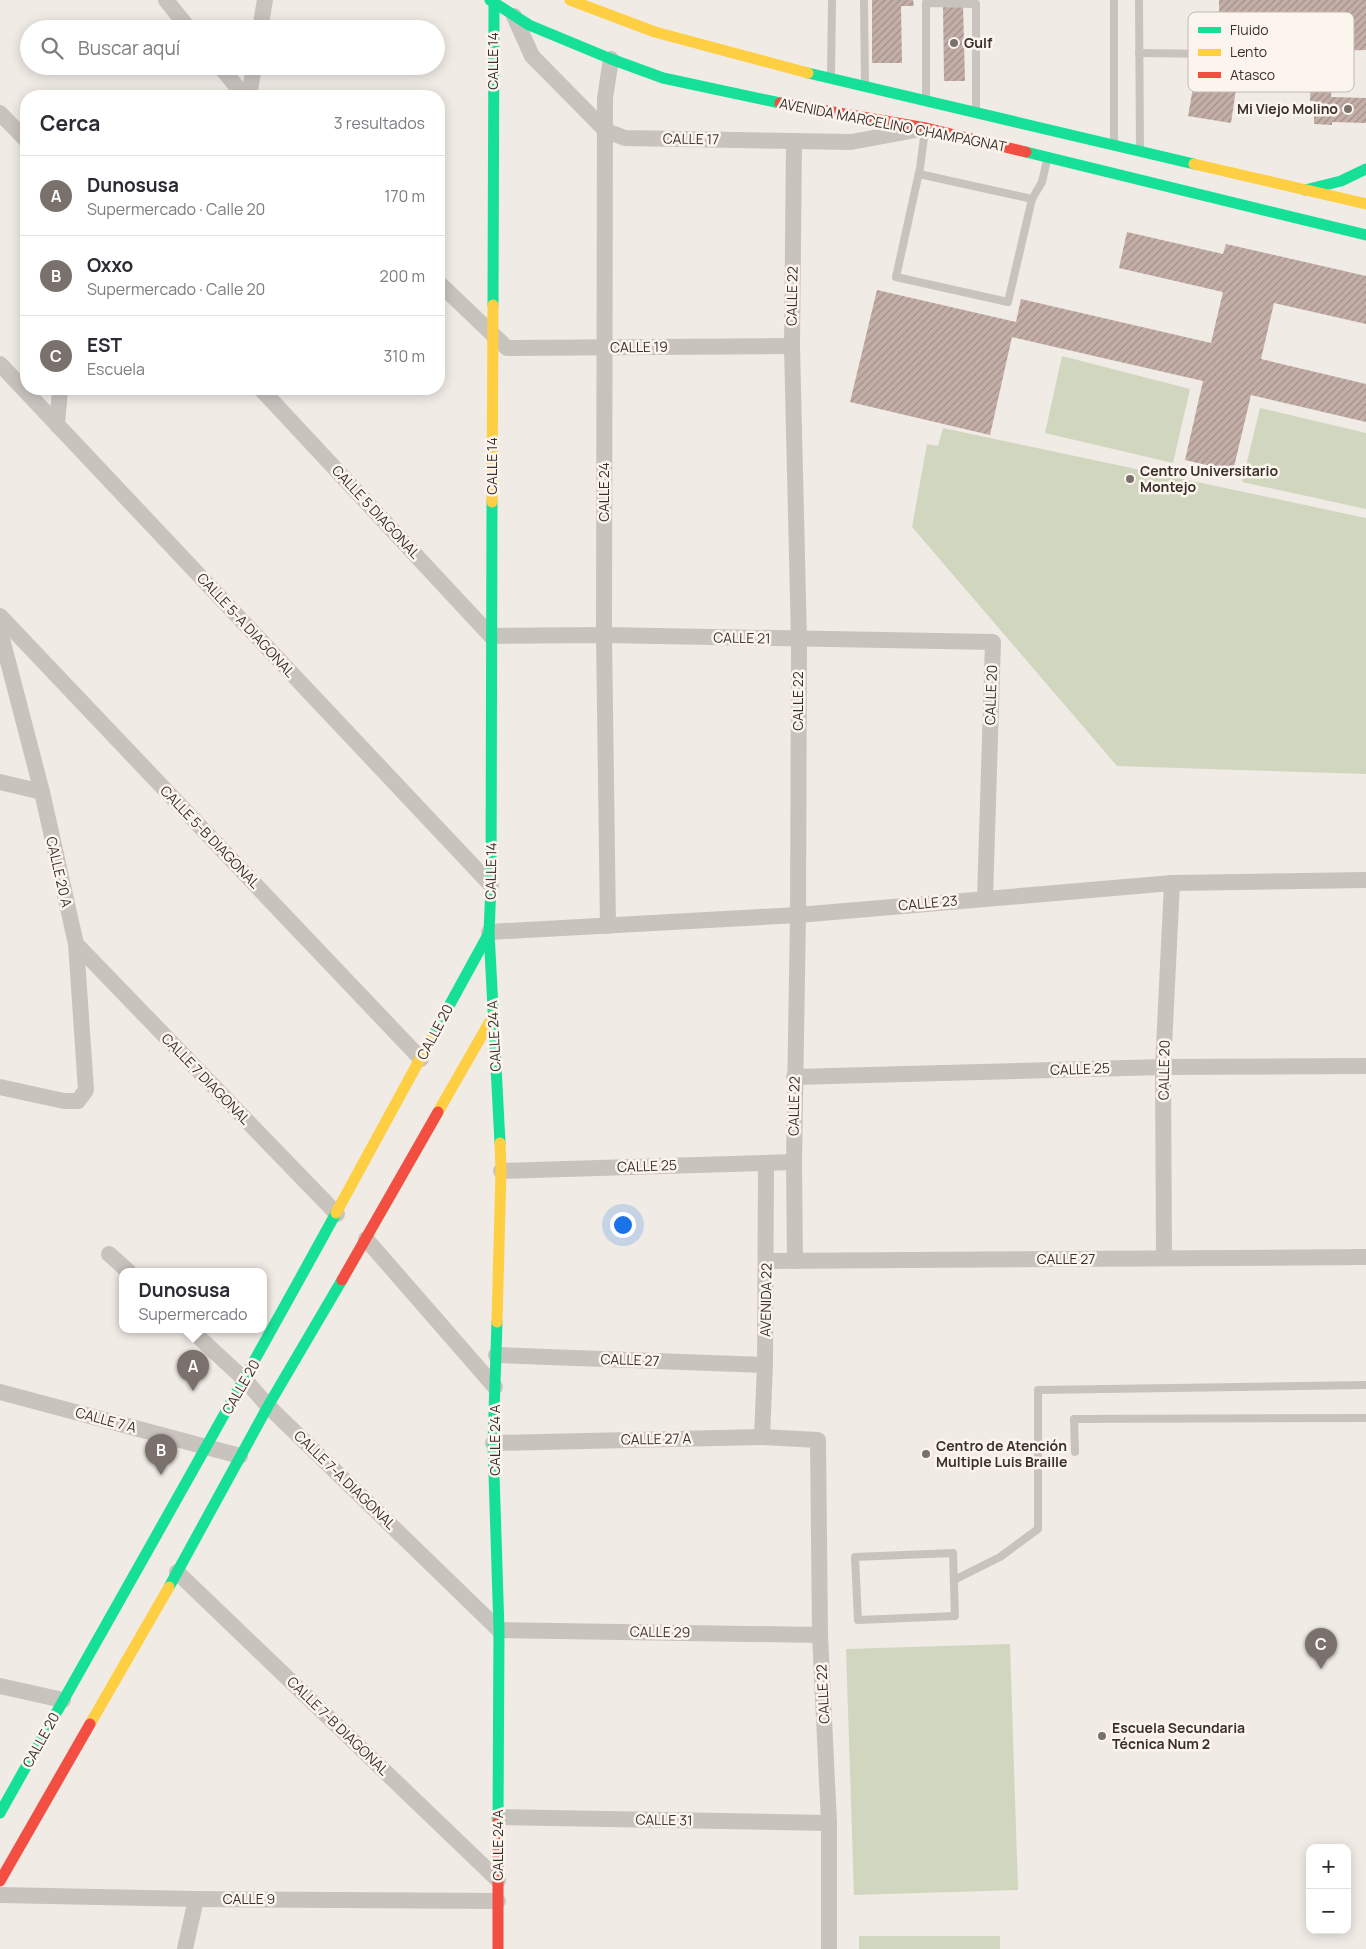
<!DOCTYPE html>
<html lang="es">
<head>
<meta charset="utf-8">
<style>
  :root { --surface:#fff; --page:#f7f7f7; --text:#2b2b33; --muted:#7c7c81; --line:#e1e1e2; --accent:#7a716c }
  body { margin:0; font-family:Manrope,sans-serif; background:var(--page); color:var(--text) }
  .controls { position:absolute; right:15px; bottom:15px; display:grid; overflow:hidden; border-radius:10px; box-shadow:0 2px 12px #0003 }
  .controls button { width:45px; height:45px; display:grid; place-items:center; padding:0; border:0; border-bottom:1px solid var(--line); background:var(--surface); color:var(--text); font:25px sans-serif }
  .you { position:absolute; left:622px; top:1224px; width:18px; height:18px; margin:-12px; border:4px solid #fff; border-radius:50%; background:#1a73e8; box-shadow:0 0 0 8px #1a73e833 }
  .badge { display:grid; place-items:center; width:32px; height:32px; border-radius:50%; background:var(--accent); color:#fff; font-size:16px; font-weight:700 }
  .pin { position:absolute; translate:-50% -41px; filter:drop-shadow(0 1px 2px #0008) }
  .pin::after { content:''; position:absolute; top:26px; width:18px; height:15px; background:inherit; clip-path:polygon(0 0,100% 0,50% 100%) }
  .popup { position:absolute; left:119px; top:1268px; width:148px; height:65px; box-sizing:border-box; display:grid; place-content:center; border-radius:10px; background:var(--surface); filter:drop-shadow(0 1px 4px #0005); font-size:16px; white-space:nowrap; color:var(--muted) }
  .popup b { font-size:19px; color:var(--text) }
  .popup::after { content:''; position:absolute; left:50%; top:100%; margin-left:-10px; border:10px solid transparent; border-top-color:var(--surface) }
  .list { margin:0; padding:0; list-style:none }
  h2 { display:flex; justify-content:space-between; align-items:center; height:65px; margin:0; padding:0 20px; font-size:21px }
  h2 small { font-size:16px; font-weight:400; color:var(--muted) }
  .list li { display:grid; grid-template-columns:32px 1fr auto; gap:15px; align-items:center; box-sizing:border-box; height:80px; padding:0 20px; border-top:1px solid var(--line) }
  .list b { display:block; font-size:19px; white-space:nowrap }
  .list p { margin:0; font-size:16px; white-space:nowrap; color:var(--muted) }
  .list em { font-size:16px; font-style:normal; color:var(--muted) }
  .icon { flex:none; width:28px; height:28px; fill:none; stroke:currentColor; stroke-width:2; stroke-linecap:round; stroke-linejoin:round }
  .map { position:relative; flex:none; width:1366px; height:1949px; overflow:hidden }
  .search { position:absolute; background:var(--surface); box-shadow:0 2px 12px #0003; left:20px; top:20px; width:425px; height:55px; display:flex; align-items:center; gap:12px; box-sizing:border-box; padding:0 18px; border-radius:28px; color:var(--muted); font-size:19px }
  .panel { position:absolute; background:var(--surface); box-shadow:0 2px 12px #0003; left:20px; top:90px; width:425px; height:305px; border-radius:20px }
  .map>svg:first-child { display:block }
  .green { fill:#d1d6bf }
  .building { fill:url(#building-hatch) }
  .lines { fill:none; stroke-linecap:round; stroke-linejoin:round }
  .lane { stroke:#c9c3be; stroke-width:8 }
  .street { stroke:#c9c3be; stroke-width:16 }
  .fast { stroke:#16e098; stroke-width:11 }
  .slow { stroke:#ffcf43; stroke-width:11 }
  .jam { stroke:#f24e42; stroke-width:11 }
  .poi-dot { fill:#7a716c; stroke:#fbf5ee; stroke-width:2 }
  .labels { text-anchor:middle; stroke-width:5; stroke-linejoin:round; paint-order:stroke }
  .poi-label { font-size:14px; font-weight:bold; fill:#3b302b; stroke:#fbf5ee; text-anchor:start }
  .street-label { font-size:14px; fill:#3b302b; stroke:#fbf5ee }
  .key { fill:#fbf5ee; stroke:#c1bab4; stroke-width:1 }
  .key-label { font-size:14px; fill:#3b302b }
</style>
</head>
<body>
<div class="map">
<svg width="1366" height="1949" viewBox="0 0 1366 1949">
  <defs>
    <pattern id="building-hatch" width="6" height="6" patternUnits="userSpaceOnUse" patternTransform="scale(1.25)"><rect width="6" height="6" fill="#c3afa7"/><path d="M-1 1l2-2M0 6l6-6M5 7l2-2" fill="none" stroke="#a08f88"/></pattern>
  </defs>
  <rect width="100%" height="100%" fill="#f0ebe5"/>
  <g class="green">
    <path d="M1062,356L1190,389L1173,463L1045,433Z"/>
    <path d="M1260,408L1366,433V509L1242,482Z"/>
    <path d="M943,428L1366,518V774L1117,766L912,527L927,444L938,446Z"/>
    <path d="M1010,1644L1018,1890L854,1895L846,1649Z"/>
    <rect x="859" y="1936" width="141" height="13"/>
  </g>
  <g class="building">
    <path d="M872,0H913L914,6H901L902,63H872Z"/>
    <path d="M1219,0H1366V50L1290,52L1289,77H1220Z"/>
    <path d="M943,5H963L965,81H944Z"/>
    <path d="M1311,71L1332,72L1331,97L1366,98V123L1332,122V125L1314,124V101H1310Z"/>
    <path d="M1194,82L1236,89L1231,123L1188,116Z"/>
    <path d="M1127,232L1223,254L1226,244L1366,276V324L1274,303L1261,359L1366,384V422L1251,395L1233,471L1185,460L1203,381L1012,337L990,435L850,402L877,290L1016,322L1021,299L1211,343L1223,292L1119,268Z"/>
  </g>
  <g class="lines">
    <g class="lane">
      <path d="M864,0L865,85"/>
      <path d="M1139,0L1140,149"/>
      <path d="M1139,53L1219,54"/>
      <path d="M831,75L832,0"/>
      <path d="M926,100V3L976,4V110"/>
      <path d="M925,130L920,168L896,277L1008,302L1032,199L1042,182L1047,160"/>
      <path d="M1114,143V0"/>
      <path d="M919,174L1032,199"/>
      <path d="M1075,1452L1074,1419L1366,1418"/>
      <path d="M953,1553L955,1616L858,1620L855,1557Z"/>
      <path d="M954,1580L1000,1557L1038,1529V1390L1366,1385"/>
    </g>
    <g class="street">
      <path d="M166,0L189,29"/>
      <path d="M514,16L532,56L606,131L625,138L851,142L916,130"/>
      <path d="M260,29L265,0"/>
      <path d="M220,66L244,96"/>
      <path d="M249,96L254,66"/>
      <path d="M0,113L26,140"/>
      <path d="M794,141L792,346L799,640L798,915L794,1162L795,1261"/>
      <path d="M439,283L507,348L792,346"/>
      <path d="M0,364L491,885"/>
      <path d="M261,389L491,636L604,635L993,642L985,898"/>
      <path d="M57,425L60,389"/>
      <path d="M0,616L421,1059"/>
      <path d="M0,631L42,792L76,944L86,1090L78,1101H64L0,1087"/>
      <path d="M0,782L42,792"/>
      <path d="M608,926L604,635L605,98L611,59"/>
      <path d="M489,932L798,915L1172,883L1366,880"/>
      <path d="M76,944L337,1214"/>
      <path d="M794,1077L1163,1067L1366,1066"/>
      <path d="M501,1171L794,1162"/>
      <path d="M366,1239L495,1387"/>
      <path d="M109,1254L129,1272"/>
      <path d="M1164,1258L1163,1067L1172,883"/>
      <path d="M766,1261L1366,1257"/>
      <path d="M191,1330L245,1380L268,1406L499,1630L820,1635"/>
      <path d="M496,1355L765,1365"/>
      <path d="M0,1392L240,1456"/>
      <path d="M762,1437L765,1365L766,1163"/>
      <path d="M493,1443L762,1437L818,1440L820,1635L829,1823V1949"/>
      <path d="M177,1572L498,1880"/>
      <path d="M0,1686L63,1700"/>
      <path d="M499,1817L829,1823"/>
      <path d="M0,1895L196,1899L498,1901"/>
      <path d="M185,1949L196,1899"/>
    </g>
    <g class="fast">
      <path d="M490,0L529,25L611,59L663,78L780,103"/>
      <path d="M491,0L494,4L493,305"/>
      <path d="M808,73L1194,164"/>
      <path d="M1026,152L1366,235"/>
      <path d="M1305,190L1341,181L1366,169"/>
      <path d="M492,502L491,885L489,932L500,1143"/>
      <path d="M432,1037L489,933"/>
      <path d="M497,1322L493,1443L499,1630L498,1822"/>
      <path d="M169,1587L268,1406L342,1280"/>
      <path d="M0,1813C112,1613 226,1414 336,1213"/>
    </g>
    <g class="slow">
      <path d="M570,0L655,32L808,73"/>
      <path d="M1194,164L1366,204"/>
      <path d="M492,502L493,305"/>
      <path d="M438,1112L493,1016"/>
      <path d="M336,1213L432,1037"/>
      <path d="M497,1322L501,1171L500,1143"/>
      <path d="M90,1724L169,1587"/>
    </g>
    <g class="jam">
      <path d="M780,103L926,128L1026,152"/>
      <path d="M342,1280L438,1112"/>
      <path d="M0,1881L90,1724"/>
      <path d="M498,1949V1822"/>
    </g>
  </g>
  <g class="poi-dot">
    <circle cx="954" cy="43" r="5"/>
    <circle cx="1348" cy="109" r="5"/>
    <circle cx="1130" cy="479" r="5"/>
    <circle cx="926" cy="1454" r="5"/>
    <circle cx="1102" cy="1736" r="5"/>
  </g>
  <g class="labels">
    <g class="poi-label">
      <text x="964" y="48">Gulf</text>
      <text x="1338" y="114" text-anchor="end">Mi Viejo Molino</text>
      <text x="1140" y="476">Centro Universitario<tspan x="1140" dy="16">Montejo</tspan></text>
      <text x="936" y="1451">Centro de Atención<tspan x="936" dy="16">Multiple Luis Braille</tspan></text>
      <text x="1112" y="1733">Escuela Secundaria<tspan x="1112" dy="16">Técnica Num 2</tspan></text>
    </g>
    <g class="street-label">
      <text transform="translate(493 61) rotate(-90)" y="5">CALLE 14</text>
      <text transform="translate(893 125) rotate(11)" y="5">AVENIDA MARCELINO CHAMPAGNAT</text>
      <text transform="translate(691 139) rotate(1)" y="5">CALLE 17</text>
      <text transform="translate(792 296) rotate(-89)" y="5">CALLE 22</text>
      <text transform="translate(639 347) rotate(-1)" y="5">CALLE 19</text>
      <text transform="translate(492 466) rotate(-90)" y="5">CALLE 14</text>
      <text transform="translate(604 492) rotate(-90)" y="5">CALLE 24</text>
      <text transform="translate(376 512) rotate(47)" y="5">CALLE 5 DIAGONAL</text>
      <text transform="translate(246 625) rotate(47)" y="5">CALLE 5-A DIAGONAL</text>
      <text transform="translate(742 638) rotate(1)" y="5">CALLE 21</text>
      <text transform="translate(991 695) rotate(-88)" y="5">CALLE 20</text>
      <text transform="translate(798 701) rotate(-90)" y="5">CALLE 22</text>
      <text transform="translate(210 837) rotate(46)" y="5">CALLE 5-B DIAGONAL</text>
      <text transform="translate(491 871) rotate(-89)" y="5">CALLE 14</text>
      <text transform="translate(59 872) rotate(77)" y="5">CALLE 20 A</text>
      <text transform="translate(928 903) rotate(-5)" y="5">CALLE 23</text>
      <text transform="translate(435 1032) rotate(-62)" y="5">CALLE 20</text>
      <text transform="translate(494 1036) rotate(-93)" y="5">CALLE 24 A</text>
      <text transform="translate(1080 1069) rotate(-2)" y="5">CALLE 25</text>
      <text transform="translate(1164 1070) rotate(-89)" y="5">CALLE 20</text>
      <text transform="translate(206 1079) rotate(46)" y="5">CALLE 7 DIAGONAL</text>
      <text transform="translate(794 1106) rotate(-89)" y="5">CALLE 22</text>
      <text transform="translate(647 1166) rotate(-2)" y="5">CALLE 25</text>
      <text x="1066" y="1264">CALLE 27</text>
      <text transform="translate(766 1300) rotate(-89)" y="5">AVENIDA 22</text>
      <text transform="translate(630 1360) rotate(2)" y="5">CALLE 27</text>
      <text transform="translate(241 1387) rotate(-60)" y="5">CALLE 20</text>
      <text transform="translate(106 1420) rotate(15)" y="5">CALLE 7 A</text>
      <text transform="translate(656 1439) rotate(-1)" y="5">CALLE 27 A</text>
      <text transform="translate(495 1440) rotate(-90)" y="5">CALLE 24 A</text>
      <text transform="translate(345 1480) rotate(44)" y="5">CALLE 7-A DIAGONAL</text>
      <text transform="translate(660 1632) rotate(1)" y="5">CALLE 29</text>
      <text transform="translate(823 1694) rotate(-93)" y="5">CALLE 22</text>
      <text transform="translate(338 1726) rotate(44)" y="5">CALLE 7-B DIAGONAL</text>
      <text transform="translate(41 1740) rotate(-61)" y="5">CALLE 20</text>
      <text transform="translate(664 1820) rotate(1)" y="5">CALLE 31</text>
      <text transform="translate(498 1845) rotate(-90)" y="5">CALLE 24 A</text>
      <text x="249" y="1904">CALLE 9</text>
    </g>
  </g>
  <rect x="1188" y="12" width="166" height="80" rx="8" class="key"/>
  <rect x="1198" y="27" width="23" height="6" fill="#16e098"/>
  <rect x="1198" y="49" width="23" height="7" fill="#ffcf43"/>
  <rect x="1198" y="72" width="23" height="6" fill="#f24e42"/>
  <g class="key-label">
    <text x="1230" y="35">Fluido</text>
    <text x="1230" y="57">Lento</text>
    <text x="1230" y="80">Atasco</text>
  </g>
</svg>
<div class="controls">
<button>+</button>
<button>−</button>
</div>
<div class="you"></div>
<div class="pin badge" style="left:193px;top:1391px">A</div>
<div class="popup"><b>Dunosusa</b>Supermercado</div>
<div class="pin badge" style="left:161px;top:1475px">B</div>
<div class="pin badge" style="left:1321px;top:1669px">C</div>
<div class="search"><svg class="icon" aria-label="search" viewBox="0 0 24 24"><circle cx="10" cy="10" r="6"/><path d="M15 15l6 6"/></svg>Buscar aquí</div>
<section class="panel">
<h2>Cerca<small>3 resultados</small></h2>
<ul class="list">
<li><span class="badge">A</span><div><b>Dunosusa</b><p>Supermercado · Calle 20</p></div><em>170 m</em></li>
<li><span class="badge">B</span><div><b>Oxxo</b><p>Supermercado · Calle 20</p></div><em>200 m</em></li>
<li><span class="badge">C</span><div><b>EST</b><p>Escuela</p></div><em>310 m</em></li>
</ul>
</section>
</div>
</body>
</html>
